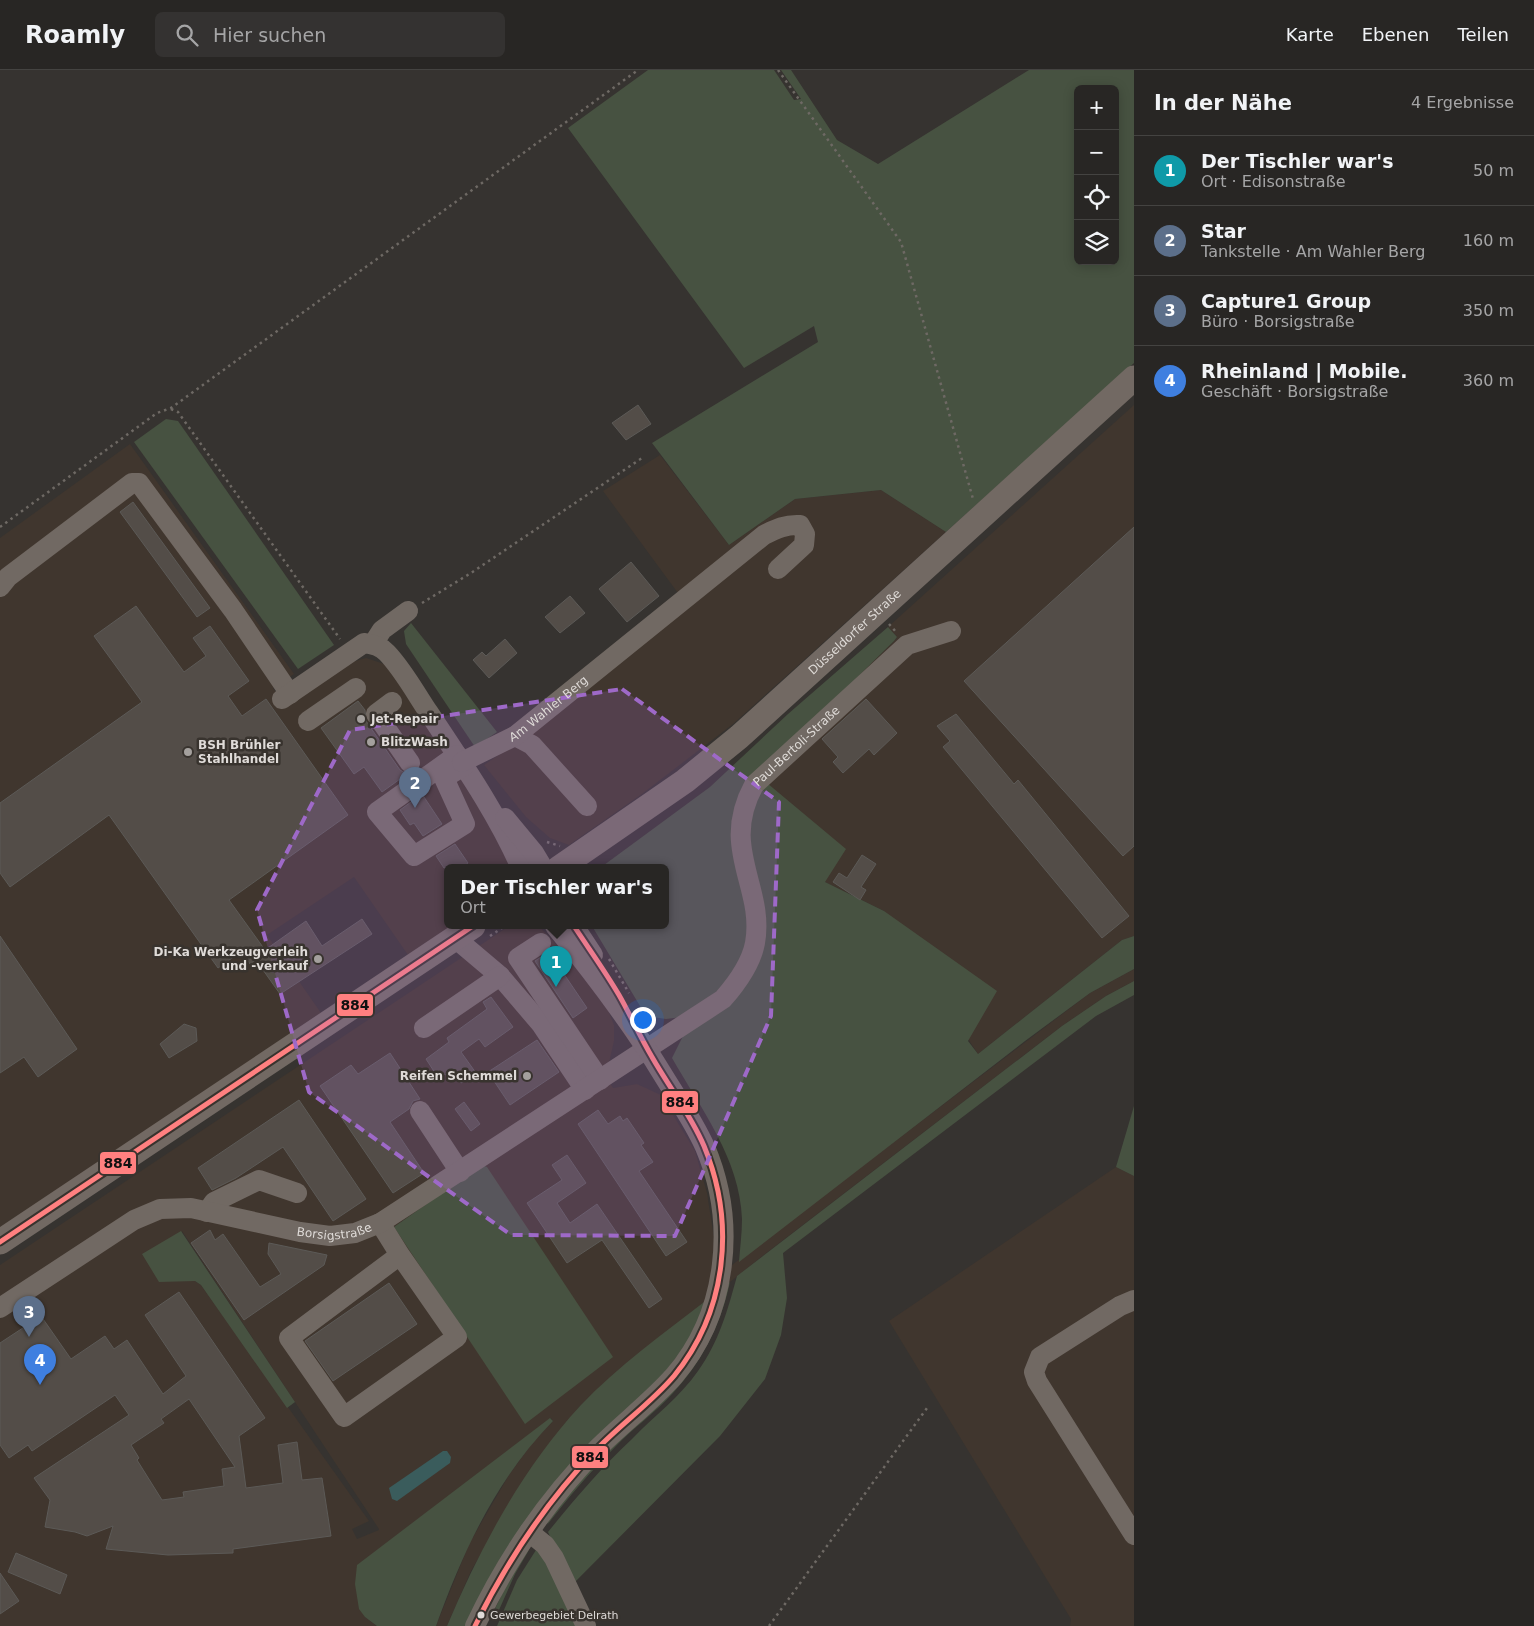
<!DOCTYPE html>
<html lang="de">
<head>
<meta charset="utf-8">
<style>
  :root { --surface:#282624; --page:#343231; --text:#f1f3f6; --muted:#a5a5a6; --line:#444341; --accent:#0b8043 }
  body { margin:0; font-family:"DejaVu Sans",sans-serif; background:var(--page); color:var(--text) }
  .controls { position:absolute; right:15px; top:15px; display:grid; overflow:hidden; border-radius:8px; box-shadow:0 2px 12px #0003 }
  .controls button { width:45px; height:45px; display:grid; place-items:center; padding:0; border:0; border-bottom:1px solid var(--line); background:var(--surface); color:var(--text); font:25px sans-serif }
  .you { position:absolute; left:642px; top:949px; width:18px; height:18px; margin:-12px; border:4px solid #fff; border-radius:50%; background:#1a73e8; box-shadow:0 0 0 8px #1a73e833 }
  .badge { display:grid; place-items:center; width:32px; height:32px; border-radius:50%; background:var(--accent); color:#fff; font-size:16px; font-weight:700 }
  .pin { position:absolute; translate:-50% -41px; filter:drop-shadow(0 1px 2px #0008) }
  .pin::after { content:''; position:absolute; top:26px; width:18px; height:15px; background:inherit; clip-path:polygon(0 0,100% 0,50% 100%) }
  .popup { position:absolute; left:444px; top:794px; width:225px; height:65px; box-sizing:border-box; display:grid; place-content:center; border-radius:8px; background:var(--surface); filter:drop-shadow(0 1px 4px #0005); font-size:16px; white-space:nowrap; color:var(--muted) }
  .popup b { font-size:19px; color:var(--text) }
  .popup::after { content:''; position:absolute; left:50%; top:100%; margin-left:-10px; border:10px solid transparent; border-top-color:var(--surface) }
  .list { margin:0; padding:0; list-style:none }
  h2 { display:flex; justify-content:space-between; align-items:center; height:65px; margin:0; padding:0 20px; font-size:21px }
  h2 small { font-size:16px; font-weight:400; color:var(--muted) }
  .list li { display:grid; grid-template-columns:32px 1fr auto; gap:15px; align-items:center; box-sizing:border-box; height:70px; padding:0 20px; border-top:1px solid var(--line) }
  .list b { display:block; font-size:19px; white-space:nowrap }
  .list p { margin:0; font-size:16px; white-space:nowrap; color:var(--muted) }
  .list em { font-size:16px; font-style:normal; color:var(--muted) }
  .icon { flex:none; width:28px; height:28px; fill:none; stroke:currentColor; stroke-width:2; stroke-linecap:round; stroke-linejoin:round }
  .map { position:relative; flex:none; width:1134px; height:1556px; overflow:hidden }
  header { display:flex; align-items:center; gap:30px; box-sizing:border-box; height:70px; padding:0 25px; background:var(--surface); border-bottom:1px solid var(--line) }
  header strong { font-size:24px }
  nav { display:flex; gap:28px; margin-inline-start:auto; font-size:18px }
  .search { width:350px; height:45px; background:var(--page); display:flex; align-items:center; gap:12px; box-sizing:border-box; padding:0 18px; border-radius:8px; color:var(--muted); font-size:19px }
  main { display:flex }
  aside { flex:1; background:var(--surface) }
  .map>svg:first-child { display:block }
  .built { fill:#40362e; fill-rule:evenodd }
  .green { fill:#475241; fill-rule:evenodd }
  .water { fill:#3a5c5c }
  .building { fill:#534d48; stroke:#5c5a57; fill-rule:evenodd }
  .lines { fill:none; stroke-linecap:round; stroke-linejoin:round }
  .path { stroke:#6e6964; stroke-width:2.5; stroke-dasharray:2.5 4; stroke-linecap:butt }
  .minor { stroke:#716963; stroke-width:20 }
  .major { stroke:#726963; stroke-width:25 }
  .bus-1-casing { stroke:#38332e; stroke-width:9 }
  .bus-1 { stroke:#ff8080; stroke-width:5 }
  .marked { fill:#9e69c8; fill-opacity:0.2; stroke:#9e69c8; stroke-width:4; stroke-dasharray:10 6; stroke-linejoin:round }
  .poi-dot { fill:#a4a09d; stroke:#38332e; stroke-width:2 }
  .bus-dot { fill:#dfdbd8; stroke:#38332e; stroke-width:2 }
  .labels { text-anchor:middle; stroke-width:5; stroke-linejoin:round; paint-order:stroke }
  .bus-label { font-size:11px; fill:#dfdbd8; stroke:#38332e; text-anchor:start }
  .street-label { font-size:12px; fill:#dfdbd8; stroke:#38332e }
  .poi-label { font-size:12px; font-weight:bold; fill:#dfdbd8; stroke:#38332e; text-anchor:start }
  .line-badge { stroke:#38332e; stroke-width:2 }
  .pale-badge-label { font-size:14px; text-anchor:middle; font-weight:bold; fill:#111 }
</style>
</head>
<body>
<header>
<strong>Roamly</strong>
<div class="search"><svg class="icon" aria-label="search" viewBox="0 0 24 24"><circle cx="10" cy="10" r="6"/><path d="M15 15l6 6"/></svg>Hier suchen</div>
<nav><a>Karte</a><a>Ebenen</a><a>Teilen</a></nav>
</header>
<main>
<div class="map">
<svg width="1134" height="1556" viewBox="0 0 1134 1556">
  <rect width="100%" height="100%" fill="#363330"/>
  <g class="built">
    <path d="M1134,335V866L1122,870L978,984L884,841L825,812L767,713L756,704L894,571L897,567L888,557Z"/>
    <path d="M130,374L294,604L273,618L285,634L352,592L366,588L387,595L482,739L510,794V798H447V856H451L408,885L354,807L267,865L321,943L0,1160V468Z"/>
    <path d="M660,385L729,475L795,429L881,420L946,462L733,654L642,724L569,775L550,768L526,747L484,695L527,665L686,534L603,421Z"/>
    <path d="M509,856H539L568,887L608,940L614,955V971L609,993L608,1010L613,1018L637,1014L661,1025L695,1081L707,1123L714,1168L711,1211L1090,923L1134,899V911L1106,926L1062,956L765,1184L611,1307L580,1336L531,1398L471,1501L447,1556H436L469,1474L509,1405L533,1372L553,1351L551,1348L358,1495L365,1547L377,1556H0V1195ZM182,1161L379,1459V1460L357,1469L352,1459L369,1451L201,1215L195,1211H183Z"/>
    <path d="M1116,1097L1134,1106V1556H1070L1071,1549L889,1251Z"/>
  </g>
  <g class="green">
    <path d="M648,0H774L794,30L801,29L781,0H791L837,70L878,94L1029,0H1134V293L946,462L881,420L795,429L729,475L652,373L818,272L814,256L744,298L568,58ZM1078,19H1115V191H1078Z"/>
    <path d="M166,349L178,351L334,575L298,599L134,372Z"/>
    <path d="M411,553L497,662L475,677L406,574L404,561Z"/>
    <path d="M888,557L897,567L894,571L748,715L747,870L742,889L727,914L682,947L666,949L646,946L592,856H665V798H600L710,717L788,644Z"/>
    <path d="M767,713L846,779L825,812L884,841L997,921L968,971L978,984L1122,870L1134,866V899L1090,923L1025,971L739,1192C740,1178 742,1163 742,1149C740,1089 701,1039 672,988L683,966L752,901L748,776L753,733Z"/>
    <path d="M1134,911V925L1096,946L783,1183L787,1228L781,1265L765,1309L720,1366L572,1515L548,1462C574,1430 601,1398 632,1369C654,1346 680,1327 698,1301C719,1272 728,1239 737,1206L1062,956L1106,926Z"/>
    <path d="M1134,1036V1106L1116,1097Z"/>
    <path d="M482,1095L487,1097L613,1287L525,1354L394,1157Z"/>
    <path d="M181,1161L295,1332L287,1338L201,1215L195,1211L159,1212L142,1184Z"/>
    <path d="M730,1212C721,1254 702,1292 673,1323C655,1343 633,1358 615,1377C590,1402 568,1428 547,1455L557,1434L662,1327L724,1217Z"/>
    <path d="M708,1229L690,1270L465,1556H447C480,1478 522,1399 580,1336C618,1296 664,1263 708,1229Z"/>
    <path d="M550,1348L553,1351C497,1408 463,1481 436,1556H377L365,1547L359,1539L355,1514L357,1495Z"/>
    <path d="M529,1480L515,1504L495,1549L491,1547L521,1485Z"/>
    <path d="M536,1480L541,1482L579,1556H497L517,1510Z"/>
  </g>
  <path class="water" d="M443,1381H447L451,1387L450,1393L397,1431L392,1429L389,1418Z"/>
  <g class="building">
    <path d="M638,335L651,354L626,370L612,353Z"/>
    <path d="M133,432L210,538L197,547L120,442Z"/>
    <path d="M1134,457V776L1123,786L964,611Z"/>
    <path d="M631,492L659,526L627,552L599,519Z"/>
    <path d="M570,526L585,543L560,563L545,547Z"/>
    <path d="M136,536L184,602L206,586L193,568L210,556L249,611L228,626L242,646L266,629L348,745L229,830L265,880L306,851L322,876L362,849L372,864L280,924L256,890L250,894L242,881L218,898L109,745L10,817L0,803V733L142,632L94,566Z"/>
    <path d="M505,569L517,583L489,608L473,590L482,582L486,586Z"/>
    <path d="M866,629L897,663L874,685L869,679L843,703L833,692L838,687L822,669Z"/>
    <path d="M358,631L365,640L366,651L400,700L407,704L382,722L364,697L354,704L321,658Z"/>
    <path d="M956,644L1014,714L1018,710L1129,846L1102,868L943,677L950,671L937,656Z"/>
    <path d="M422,724L442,754L423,766L414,753L410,755L400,740Z"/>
    <path d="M455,774L468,793L461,798H444L436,786Z"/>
    <path d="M862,785L876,794L861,817L866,820L860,830L833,812L839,803L847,808Z"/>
    <path d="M0,866L77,979L38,1007L24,987L0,1003Z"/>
    <path d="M549,882L587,938L573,948L535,891Z"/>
    <path d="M491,927L513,957L485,977L479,969L461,982L476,1003L461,1013L452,1000L445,1005L442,1002L437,1006L426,989L449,972L447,968L487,939L483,932Z"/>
    <path d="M184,954L196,958L197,971L169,988L160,974Z"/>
    <path d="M537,970L559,1002L510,1035L488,1002Z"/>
    <path d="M390,983L420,1029L413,1031L409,1039L390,1052L424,1103L393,1123L320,1016L351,995L358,1004Z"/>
    <path d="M299,1030L366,1129L333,1151L283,1077L236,1108L212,1120L198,1098Z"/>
    <path d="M464,1032L480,1054L471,1061L455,1039Z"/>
    <path d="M598,1040L608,1054L620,1046L623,1051L627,1048L644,1073L641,1075L653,1092L639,1101L687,1172L666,1186L578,1054Z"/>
    <path d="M567,1085L586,1113L557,1133L570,1153L597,1134L662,1229L649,1238L602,1170L567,1193L527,1133L562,1110L552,1095Z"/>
    <path d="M210,1160L215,1170L223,1164L260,1217L281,1204L268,1184L269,1173L327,1185L324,1195L244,1250L191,1173Z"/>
    <path d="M389,1213L417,1254L333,1311L305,1271Z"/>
    <path d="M179,1222L265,1348L239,1366L246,1418L283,1413L278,1375L297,1372L302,1410L322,1408L331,1466L233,1479V1483L168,1485L106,1479L113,1456L87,1466L75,1462L45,1457L50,1430L34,1408L129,1345L115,1325L32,1381L28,1375L9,1388L0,1375V1273L41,1246L71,1289L105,1266L114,1279L127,1270L163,1324L186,1306L145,1245ZM189,1329L235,1397L222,1399L224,1416L183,1422L184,1427L162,1430L137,1390L139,1388L131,1375L164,1353L161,1349Z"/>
    <path d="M16,1483L67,1505L60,1524L8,1502Z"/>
    <path d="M0,1503L19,1531L0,1544Z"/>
  </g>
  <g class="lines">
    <g class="path">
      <path d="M778,0L901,172L973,429"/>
      <path d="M171,339L178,342L340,569"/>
      <path d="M0,457L157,343L171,338L638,0"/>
      <path d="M422,533L471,503L642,388"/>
      <path d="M889,554L897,563"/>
      <path d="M547,772L560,776"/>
      <path d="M490,866L505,856"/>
      <path d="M609,889L629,923"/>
      <path d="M769,1556L927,1338"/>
    </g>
    <g class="minor">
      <path d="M0,517L8,507L132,413H139L233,540L290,624"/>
      <path d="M373,574L382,560L408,541"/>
      <path d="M282,629L364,573C373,574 381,576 387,583C404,601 416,624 429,643C462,693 497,743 521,798"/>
      <path d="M392,632L376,644L410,693"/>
      <path d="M308,651L356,618"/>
      <path d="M515,666L532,675L587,736"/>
      <path d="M457,685L377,742L414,786L465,754L444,708L464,696"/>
      <path id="s1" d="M462,692L515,666L764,465C776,459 786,454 800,455L805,464L804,475L778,499"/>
      <path d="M505,748L534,783L543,798"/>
      <path d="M574,856L593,885"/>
      <path d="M455,868L500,906L541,954L585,1020"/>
      <path d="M541,873L518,888L600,1010"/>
      <path d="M424,958L500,906"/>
      <path d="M420,1041L460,1102"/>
      <path d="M207,1142L214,1132L259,1110L297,1123"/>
      <path d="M380,1153L400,1185L289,1268L344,1347L457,1267L400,1185"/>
      <path d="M1134,1230L1120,1236L1040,1287L1034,1302L1037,1311L1134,1465"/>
      <path id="s2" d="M0,1238L134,1150L160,1139L191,1138L300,1162L330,1166L355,1163L380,1153L723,929C737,913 751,894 755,873C765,816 719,779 754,715L907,575L951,561"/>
      <path d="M529,1462L545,1475L554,1488L586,1556"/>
      <path d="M475,1556C506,1490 547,1430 598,1378C623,1353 651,1332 674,1306C728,1243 737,1152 705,1077C694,1052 677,1028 663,1005C631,952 594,904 555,856"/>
    </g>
    <g class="major">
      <path id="s3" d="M559,798L685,711L739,667L1134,308"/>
      <path d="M0,1172L473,856"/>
    </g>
    <defs>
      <g id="bus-1">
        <path d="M0,1172L473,856"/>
        <path d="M475,1556C507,1491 546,1432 596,1380C621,1354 651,1333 674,1306C727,1241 736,1153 704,1076C691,1045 669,1017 652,987C640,967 631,946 619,925C605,901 589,879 574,856"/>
      </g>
    </defs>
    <use href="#bus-1" class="bus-1-casing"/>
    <use href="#bus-1" class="bus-1"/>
  </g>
  <path class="marked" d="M622,619L779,732L771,946L675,1166L511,1165L309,1022L257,840L350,660Z"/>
  <g class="poi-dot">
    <circle cx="361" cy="649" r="5"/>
    <circle cx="371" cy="672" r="5"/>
    <circle cx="188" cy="682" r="5"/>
    <circle cx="318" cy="889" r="5"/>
    <circle cx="527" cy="1006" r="5"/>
  </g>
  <circle class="bus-dot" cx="481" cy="1545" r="4.5"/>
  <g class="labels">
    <g class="bus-label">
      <text x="490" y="1549">Gewerbegebiet Delrath</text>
    </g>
    <g class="street-label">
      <text dy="4" stroke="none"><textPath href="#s3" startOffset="379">Düsseldorfer Straße</textPath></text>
      <text dy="4" stroke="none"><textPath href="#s1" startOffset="102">Am Wahler Berg</textPath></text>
      <text dy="4" stroke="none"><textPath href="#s2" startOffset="1108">Paul-Bertoli-Straße</textPath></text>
      <text dy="4" stroke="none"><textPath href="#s2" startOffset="366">Borsigstraße</textPath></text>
    </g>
    <g class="poi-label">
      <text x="371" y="653">Jet-Repair</text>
      <text x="381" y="676">BlitzWash</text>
      <text x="198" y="679">BSH Brühler<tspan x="198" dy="14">Stahlhandel</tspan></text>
      <text x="308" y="886" text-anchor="end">Di-Ka Werkzeugverleih<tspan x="308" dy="14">und -verkauf</tspan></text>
      <text x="517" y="1010" text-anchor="end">Reifen Schemmel</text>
    </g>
  </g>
  <g class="line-badge">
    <rect x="336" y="923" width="38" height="24" rx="5" fill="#ff8080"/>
    <rect x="661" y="1020" width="38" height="24" rx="5" fill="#ff8080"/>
    <rect x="99" y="1081" width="38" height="24" rx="5" fill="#ff8080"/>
    <rect x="571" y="1375" width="38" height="24" rx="5" fill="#ff8080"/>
  </g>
  <g class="pale-badge-label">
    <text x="355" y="940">884</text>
    <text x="680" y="1037">884</text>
    <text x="118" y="1098">884</text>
    <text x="590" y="1392">884</text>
  </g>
</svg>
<div class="controls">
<button>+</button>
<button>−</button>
<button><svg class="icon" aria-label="locate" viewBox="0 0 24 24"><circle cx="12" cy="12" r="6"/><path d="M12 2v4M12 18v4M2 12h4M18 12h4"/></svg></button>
<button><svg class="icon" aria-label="layers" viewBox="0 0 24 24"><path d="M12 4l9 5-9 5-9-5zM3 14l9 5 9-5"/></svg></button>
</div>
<div class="you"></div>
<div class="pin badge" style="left:556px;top:917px;background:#0f9aa8">1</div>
<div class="popup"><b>Der Tischler war's</b>Ort</div>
<div class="pin badge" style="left:415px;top:738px;background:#5c6f8a">2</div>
<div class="pin badge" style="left:29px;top:1267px;background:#5c6f8a">3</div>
<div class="pin badge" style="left:40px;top:1315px;background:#3f7fe0">4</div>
</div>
<aside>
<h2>In der Nähe<small>4 Ergebnisse</small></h2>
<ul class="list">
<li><span class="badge" style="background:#0f9aa8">1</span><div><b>Der Tischler war's</b><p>Ort · Edisonstraße</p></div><em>50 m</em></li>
<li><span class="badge" style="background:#5c6f8a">2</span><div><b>Star</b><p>Tankstelle · Am Wahler Berg</p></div><em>160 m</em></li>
<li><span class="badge" style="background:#5c6f8a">3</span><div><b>Capture1 Group</b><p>Büro · Borsigstraße</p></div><em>350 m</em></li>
<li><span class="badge" style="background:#3f7fe0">4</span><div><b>Rheinland | Mobile.</b><p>Geschäft · Borsigstraße</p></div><em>360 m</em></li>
</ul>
</aside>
</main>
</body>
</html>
